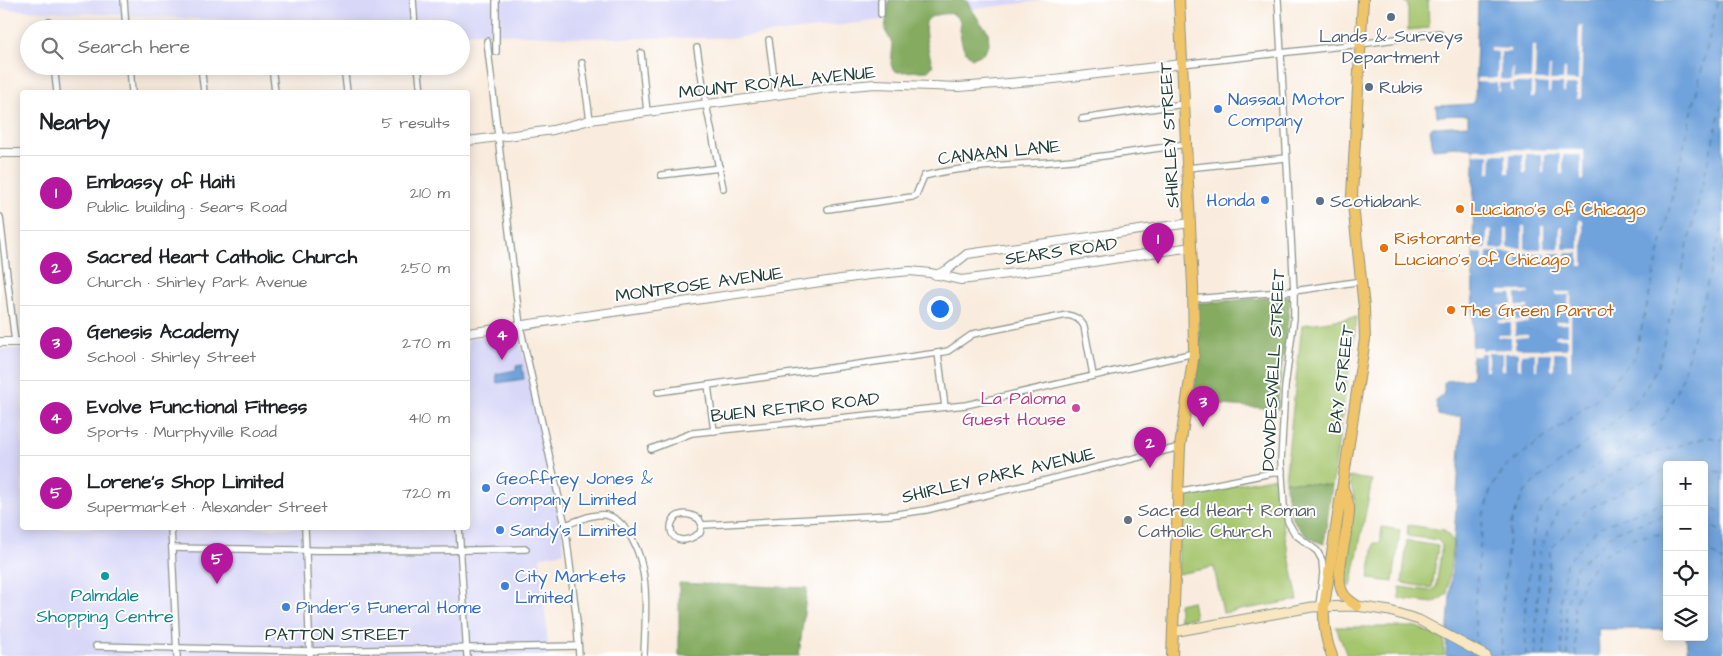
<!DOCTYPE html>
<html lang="en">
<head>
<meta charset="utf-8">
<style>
  :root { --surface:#fff; --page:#f2f2f2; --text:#202124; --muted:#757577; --line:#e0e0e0; --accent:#b5179e }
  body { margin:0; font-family:"Architects Daughter",sans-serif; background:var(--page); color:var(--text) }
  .controls { position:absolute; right:15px; bottom:15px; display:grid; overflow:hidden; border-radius:5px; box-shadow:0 2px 12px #0003 }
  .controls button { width:45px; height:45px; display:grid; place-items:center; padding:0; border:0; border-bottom:1px solid var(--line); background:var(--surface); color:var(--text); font:25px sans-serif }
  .you { position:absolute; left:939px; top:308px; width:18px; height:18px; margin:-12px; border:4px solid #fff; border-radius:50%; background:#1a73e8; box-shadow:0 0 0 8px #1a73e833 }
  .badge { display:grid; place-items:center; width:32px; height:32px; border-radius:50%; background:var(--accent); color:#fff; font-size:16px; font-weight:700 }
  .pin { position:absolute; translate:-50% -41px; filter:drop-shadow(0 1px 2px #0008) }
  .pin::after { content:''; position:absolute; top:26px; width:18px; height:15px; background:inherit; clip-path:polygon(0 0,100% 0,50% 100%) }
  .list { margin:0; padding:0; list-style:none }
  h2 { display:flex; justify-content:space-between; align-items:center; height:65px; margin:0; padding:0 20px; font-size:21px }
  h2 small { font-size:16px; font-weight:400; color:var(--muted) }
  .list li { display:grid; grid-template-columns:32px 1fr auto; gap:15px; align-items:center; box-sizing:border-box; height:75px; padding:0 20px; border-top:1px solid var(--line) }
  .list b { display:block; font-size:19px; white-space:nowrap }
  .list p { margin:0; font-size:16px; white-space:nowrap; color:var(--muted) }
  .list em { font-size:16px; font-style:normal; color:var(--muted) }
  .icon { flex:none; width:28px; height:28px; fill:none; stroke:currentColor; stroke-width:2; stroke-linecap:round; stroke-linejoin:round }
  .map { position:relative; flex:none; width:1723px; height:656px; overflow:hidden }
  .search { position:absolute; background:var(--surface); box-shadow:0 2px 12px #0003; left:20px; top:20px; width:450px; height:55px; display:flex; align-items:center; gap:12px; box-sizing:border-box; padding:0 18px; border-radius:28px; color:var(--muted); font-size:19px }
  .panel { position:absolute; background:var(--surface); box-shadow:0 2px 12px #0003; left:20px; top:90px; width:450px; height:440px; border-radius:5px }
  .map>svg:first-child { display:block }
  .built { fill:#d8d7f8 }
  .green { fill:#a6c66e; stroke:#628251 }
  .forest { fill:#84ab61; stroke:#52744a }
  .water { fill:#6fa2db; stroke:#477088 }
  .pier { fill:#f9ecde }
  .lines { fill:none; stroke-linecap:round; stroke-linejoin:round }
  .ferry { stroke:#3b606e; stroke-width:1; stroke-dasharray:6 5; stroke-linecap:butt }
  .minor-casing { stroke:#8c9489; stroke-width:8 }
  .tertiary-casing { stroke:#8c9489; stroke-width:10 }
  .secondary-casing { stroke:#8c9489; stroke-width:11 }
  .trunk-casing { stroke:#8c9489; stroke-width:12 }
  .minor { stroke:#fff; stroke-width:5.5 }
  .tertiary { stroke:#fff; stroke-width:8 }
  .secondary { stroke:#f9e7c3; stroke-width:9 }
  .trunk { stroke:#f0c469; stroke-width:10 }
  .service-dot { fill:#5c6f8a; stroke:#fff; stroke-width:2 }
  .shop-dot { fill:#3f7fe0; stroke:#fff; stroke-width:2 }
  .food-dot { fill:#e8710a; stroke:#fff; stroke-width:2 }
  .hotel-dot { fill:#d1479c; stroke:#fff; stroke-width:2 }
  .worship-dot { fill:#6b7280; stroke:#fff; stroke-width:2 }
  .culture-dot { fill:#0f9aa8; stroke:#fff; stroke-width:2 }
  .labels { text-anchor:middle; stroke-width:4; stroke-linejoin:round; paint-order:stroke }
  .service-label { font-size:18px; fill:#4e5e75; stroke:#fff; text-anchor:start }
  .street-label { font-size:18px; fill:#1f3d34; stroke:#fff }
  .shop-label { font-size:18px; fill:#366cbe; stroke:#fff; text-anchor:start }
  .food-label { font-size:18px; fill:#c56008; stroke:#fff; text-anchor:start }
  .hotel-label { font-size:18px; fill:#b23c85; stroke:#fff; text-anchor:end }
  .worship-label { font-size:18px; fill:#5b616d; stroke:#fff; text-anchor:start }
  .culture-label { font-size:18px; fill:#0d838f; stroke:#fff }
</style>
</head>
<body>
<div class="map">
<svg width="1723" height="656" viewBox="0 0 1723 656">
  <rect width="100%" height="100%" fill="#fff"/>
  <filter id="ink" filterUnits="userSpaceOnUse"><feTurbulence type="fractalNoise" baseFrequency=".02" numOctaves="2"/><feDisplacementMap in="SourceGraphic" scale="10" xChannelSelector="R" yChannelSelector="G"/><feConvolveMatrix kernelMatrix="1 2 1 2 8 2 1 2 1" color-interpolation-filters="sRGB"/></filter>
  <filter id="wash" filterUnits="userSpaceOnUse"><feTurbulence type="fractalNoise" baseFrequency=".0096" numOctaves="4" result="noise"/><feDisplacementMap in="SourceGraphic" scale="20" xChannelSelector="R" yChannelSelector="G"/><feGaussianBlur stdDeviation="1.12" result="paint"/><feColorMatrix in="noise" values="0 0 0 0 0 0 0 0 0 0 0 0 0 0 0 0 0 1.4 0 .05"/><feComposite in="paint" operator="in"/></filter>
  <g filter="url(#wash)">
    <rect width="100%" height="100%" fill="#f9ecde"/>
    <g class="built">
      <path d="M0,0H1048L734,38H584L461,32V29H404L0,9Z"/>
      <path d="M518,331L561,519L564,552L540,557L549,656H0V349H22V528H468V339Z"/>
    </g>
    <g class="green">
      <path d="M1403,0H1428L1429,28L1408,30V5Z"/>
      <path d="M1357,317L1332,486L1285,481L1302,325Z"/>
      <path d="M1276,477L1283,526L1298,600L1223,613L1214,567L1178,574L1180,495Z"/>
      <path d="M1349,477L1372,480L1351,587L1343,581L1355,501Z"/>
      <path d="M1408,525L1444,530L1453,541L1447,594L1434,603L1399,599L1400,587L1431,591L1436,588L1442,545L1438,540L1407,536Z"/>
      <path d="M1382,527L1400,530L1393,582L1369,579L1374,543H1380Z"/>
      <path d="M1407,541L1438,546L1432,588L1402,583Z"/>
      <path d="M1192,601L1195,617L1179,620V604Z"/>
      <path d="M1336,627H1417L1444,639V656H1347Z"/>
    </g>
    <g class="forest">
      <path d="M889,0H966L980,22L988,31L989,44L983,54L972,58C960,50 960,34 960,20L952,13C944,14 934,14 928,19C921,26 930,57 933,66L928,71L898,72L893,70L891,64L893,45L885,30Z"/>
      <path d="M1290,296C1288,334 1279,371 1278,409L1192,403L1199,360L1198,303Z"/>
      <path d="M1285,481L1332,486L1324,544C1291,533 1289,511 1285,481Z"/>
      <path d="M679,583L807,588L799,656H679Z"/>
    </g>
    <g class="water">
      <path d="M1478,0H1723V656H1688L1686,637H1704V465H1667V629H1598L1599,656H1446L1462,419L1461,416H1442L1438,415L1436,401L1444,395V383L1446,381L1470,379L1472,377L1474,149L1456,147L1433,149L1430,129L1433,127L1468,125V115L1437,116L1436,106L1472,104L1475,101Z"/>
      <path d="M522,365L524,379L497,383L496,374L516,370V366Z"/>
    </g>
    <g class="pier">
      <path d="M1579,25L1583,26L1581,98H1577V85H1565V92H1563V84H1551L1550,92H1548V84L1535,83L1534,97H1531V83H1513V91H1511V83H1499V91H1497V83L1476,82L1477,78H1497L1498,52L1490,51V48L1510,49V52H1501L1500,79L1511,80L1512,67H1514L1513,79H1531L1532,46H1536L1535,80H1548L1549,67H1551L1550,80H1563L1564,68H1566V80L1578,81Z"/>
      <path d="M1474,149L1584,150V180H1581V155H1563V174H1560V154H1545L1544,173H1542V154H1526V173H1523V154H1510L1509,173H1506V154H1492L1491,173H1488L1489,154H1474Z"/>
      <path d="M1579,220H1583V266H1579V253H1565V265H1561V253H1549L1548,266H1546V253H1533L1532,266H1530V253H1517L1516,266L1514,265V253L1500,252V266H1497V252H1487L1486,266H1483V253H1473V248H1487V229L1491,230V249H1505V229H1508V248H1522V226H1525V249H1541V226H1544V248L1559,249L1560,226H1563V249H1579Z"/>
      <path d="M1499,291H1529V294H1516V306H1528V309H1515V320H1528V323H1515V335H1528V337L1515,338V349H1567V338H1555V335H1568V324H1556V321H1568V309H1556V306H1568L1569,295H1556V292H1571V369H1568L1567,353H1554V370H1551V353H1538L1537,370H1535V353L1521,354V369H1518V353H1505V370H1502V353H1488V370H1485V353H1480V356H1472V347H1482V350L1511,349V338L1498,337V335H1511V323H1499V320H1511V309L1499,308V306H1512V294H1499Z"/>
    </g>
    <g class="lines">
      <g class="ferry">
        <path d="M1704,471L1723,472"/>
        <path d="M1704,504L1723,515"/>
        <path d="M1704,523L1723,532"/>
        <path d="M1704,545L1723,562"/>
        <path d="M1477,648L1474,609L1483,517L1490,491L1505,467L1599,397L1635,356L1718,0"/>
        <path d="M1502,656L1501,619L1510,527L1522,496L1534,482L1620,417L1641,395L1658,366L1723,100"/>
        <path d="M1526,656L1525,610L1534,529L1542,508L1563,489L1664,418L1682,379L1723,224"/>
        <path d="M1535,656L1540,550L1558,511L1637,458L1708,437L1723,440"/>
        <path d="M1544,656L1550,550L1587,510L1667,469"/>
        <path d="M1562,656L1561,597L1566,564L1598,528L1658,504L1667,503"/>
        <path d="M1568,656L1566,608L1577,566L1617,531L1663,516L1667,517"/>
        <path d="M1576,656L1574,605L1584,580L1599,558L1632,538L1667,533"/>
      </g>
    </g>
  </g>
  <g filter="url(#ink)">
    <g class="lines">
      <defs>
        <g id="minor">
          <path d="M124,0L126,29"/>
          <path d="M413,0L415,29"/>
          <path d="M496,0V52"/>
          <path d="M1278,0L1294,291V318L1285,387L1281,461L1284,506L1288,522L1295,534L1317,551L1322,560L1323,573L1319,606"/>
          <path d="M881,14V0"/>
          <path d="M49,22V29"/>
          <path d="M196,25L197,29"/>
          <path d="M267,28V29"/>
          <path d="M769,40L776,94"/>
          <path d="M487,41L520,326L565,525L577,622L579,656"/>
          <path d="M697,48L706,104L723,188"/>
          <path d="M641,53L647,112"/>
          <path d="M582,63L590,120"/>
          <path d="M1182,64L1360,44L1439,33"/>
          <path d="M54,66L57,92"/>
          <path d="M130,66L132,92"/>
          <path d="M201,66L204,92"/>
          <path d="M272,66L275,92"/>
          <path d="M344,66L347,92"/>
          <path d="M418,66L421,92"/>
          <path d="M1082,119L1184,104"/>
          <path d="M1187,168L1286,158"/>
          <path d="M661,175L720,168"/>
          <path d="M828,209L912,197L916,195L924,176C969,165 1015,165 1061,161C1103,157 1144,150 1186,144"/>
          <path d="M0,217L15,342"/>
          <path d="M1193,299L1294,291L1362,281"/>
          <path d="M708,385L714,431"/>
          <path d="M658,392L938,353"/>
          <path d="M945,407L938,353L948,351L973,334L1067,315C1075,316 1080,319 1084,326L1093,375"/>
          <path d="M651,449L692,433L966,405L1194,353"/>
          <path d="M1177,492L1282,471"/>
          <path d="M565,525C578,521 593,513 606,515C616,517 622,524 627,531C652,566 645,616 644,656"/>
          <path d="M702,525L700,533C661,560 662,497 699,519L702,525L890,515L926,510L1180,447"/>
          <path d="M171,528L177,656"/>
          <path d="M305,528L310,656"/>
          <path d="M459,528L467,656"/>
          <path d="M172,548C290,550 408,552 526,549"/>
          <path d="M96,646L310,651L578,646"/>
        </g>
        <g id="tertiary">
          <path d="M468,141L553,130L590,120L647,112L829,88L875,84L959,87L1045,80L1182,64"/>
          <path d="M0,153H22"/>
          <path d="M936,275L947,270L967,254L1190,223"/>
          <path d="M468,333L869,275L910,271L930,273L961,280L1054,268L1191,247"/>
          <path d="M0,342H22"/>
        </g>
        <path id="secondary" d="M1173,632L1312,607L1357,606L1390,611L1419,620L1486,656"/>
        <g id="trunk">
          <path d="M1343,488C1345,494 1348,501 1349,507C1351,529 1330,580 1345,596C1348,600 1353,603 1357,606"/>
          <path d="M1172,656L1180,447L1194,353L1193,286L1179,0"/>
          <path d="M1332,656C1325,639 1323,624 1324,606L1365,339L1364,308L1352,195L1363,0"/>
        </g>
      </defs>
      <use href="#minor" class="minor-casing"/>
      <use href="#tertiary" class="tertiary-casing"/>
      <use href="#secondary" class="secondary-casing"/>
      <use href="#trunk" class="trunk-casing"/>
      <use href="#minor" class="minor"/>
      <use href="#tertiary" class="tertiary"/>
      <use href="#secondary" class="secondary"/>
      <use href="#trunk" class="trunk"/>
    </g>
  </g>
  <g class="service-dot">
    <circle cx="1391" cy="17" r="5"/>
    <circle cx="1369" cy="87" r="5"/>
    <circle cx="1320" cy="201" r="5"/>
  </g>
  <g class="shop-dot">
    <circle cx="1218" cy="109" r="5"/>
    <circle cx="1265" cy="200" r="5"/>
    <circle cx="486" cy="488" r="5"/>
    <circle cx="500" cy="530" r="5"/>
    <circle cx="505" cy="586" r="5"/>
    <circle cx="286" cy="607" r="5"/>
  </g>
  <g class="food-dot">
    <circle cx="1460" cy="209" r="5"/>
    <circle cx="1384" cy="248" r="5"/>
    <circle cx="1451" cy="310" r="5"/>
  </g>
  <circle class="hotel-dot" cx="1076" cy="408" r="5"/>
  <circle class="worship-dot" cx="1128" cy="520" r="5"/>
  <circle class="culture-dot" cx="105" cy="576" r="5"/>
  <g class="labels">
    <g class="service-label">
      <text x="1391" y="42" text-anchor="middle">Lands &amp; Surveys<tspan x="1391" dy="21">Department</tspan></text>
      <text x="1379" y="93">Rubis</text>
      <text x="1330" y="207">Scotiabank</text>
    </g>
    <g class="street-label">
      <text transform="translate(777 82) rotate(-6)" y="6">MOUNT ROYAL AVENUE</text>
      <text transform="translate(1169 135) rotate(-93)" y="6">SHIRLEY STREET</text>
      <text transform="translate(999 152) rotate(-6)" y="6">CANAAN LANE</text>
      <text transform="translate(1061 251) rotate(-8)" y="6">SEARS ROAD</text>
      <text transform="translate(699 284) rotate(-8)" y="6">MONTROSE AVENUE</text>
      <text transform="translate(1273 370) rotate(-87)" y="6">DOWDESWELL STREET</text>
      <text transform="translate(1341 379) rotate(-83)" y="6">BAY STREET</text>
      <text transform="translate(795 407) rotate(-6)" y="6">BUEN RETIRO ROAD</text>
      <text transform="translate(998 475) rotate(-13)" y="6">SHIRLEY PARK AVENUE</text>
      <text x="337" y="640">PATTON STREET</text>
    </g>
    <g class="shop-label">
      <text x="1228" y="105">Nassau Motor<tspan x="1228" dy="21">Company</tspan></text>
      <text x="1255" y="206" text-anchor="end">Honda</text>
      <text x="496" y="484">Geoffrey Jones &amp;<tspan x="496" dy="21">Company Limited</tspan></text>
      <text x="510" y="536">Sandy's Limited</text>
      <text x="515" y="582">City Markets<tspan x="515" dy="21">Limited</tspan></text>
      <text x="296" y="613">Pinder's Funeral Home</text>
    </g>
    <g class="food-label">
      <text x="1470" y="215">Luciano's of Chicago</text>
      <text x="1394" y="244">Ristorante<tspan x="1394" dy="21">Luciano's of Chicago</tspan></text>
      <text x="1461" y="316">The Green Parrot</text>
    </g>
    <g class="hotel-label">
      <text x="1066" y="404">La Paloma<tspan x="1066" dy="21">Guest House</tspan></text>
    </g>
    <g class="worship-label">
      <text x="1138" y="516">Sacred Heart Roman<tspan x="1138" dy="21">Catholic Church</tspan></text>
    </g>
    <g class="culture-label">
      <text x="105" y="601">Palmdale<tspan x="105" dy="21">Shopping Centre</tspan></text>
    </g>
  </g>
</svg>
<div class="controls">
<button>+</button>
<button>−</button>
<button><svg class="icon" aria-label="locate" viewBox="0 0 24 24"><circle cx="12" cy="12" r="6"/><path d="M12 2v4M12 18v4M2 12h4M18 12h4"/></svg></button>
<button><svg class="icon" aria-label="layers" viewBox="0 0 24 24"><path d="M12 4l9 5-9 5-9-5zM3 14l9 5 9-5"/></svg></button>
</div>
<div class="you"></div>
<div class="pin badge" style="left:1158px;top:264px">1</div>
<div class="pin badge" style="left:1150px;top:468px">2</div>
<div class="pin badge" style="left:1203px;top:427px">3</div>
<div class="pin badge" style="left:502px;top:360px">4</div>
<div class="pin badge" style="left:217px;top:584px">5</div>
<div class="search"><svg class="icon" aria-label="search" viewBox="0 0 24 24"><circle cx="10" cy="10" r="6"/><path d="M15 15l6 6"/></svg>Search here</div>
<section class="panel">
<h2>Nearby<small>5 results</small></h2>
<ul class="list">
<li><span class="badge">1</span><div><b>Embassy of Haiti</b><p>Public building · Sears Road</p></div><em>210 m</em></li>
<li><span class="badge">2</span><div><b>Sacred Heart Catholic Church</b><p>Church · Shirley Park Avenue</p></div><em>250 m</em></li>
<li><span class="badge">3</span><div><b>Genesis Academy</b><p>School · Shirley Street</p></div><em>270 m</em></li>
<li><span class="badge">4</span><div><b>Evolve Functional Fitness</b><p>Sports · Murphyville Road</p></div><em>410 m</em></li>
<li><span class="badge">5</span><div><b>Lorene's Shop Limited</b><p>Supermarket · Alexander Street</p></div><em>720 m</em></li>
</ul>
</section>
</div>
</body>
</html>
